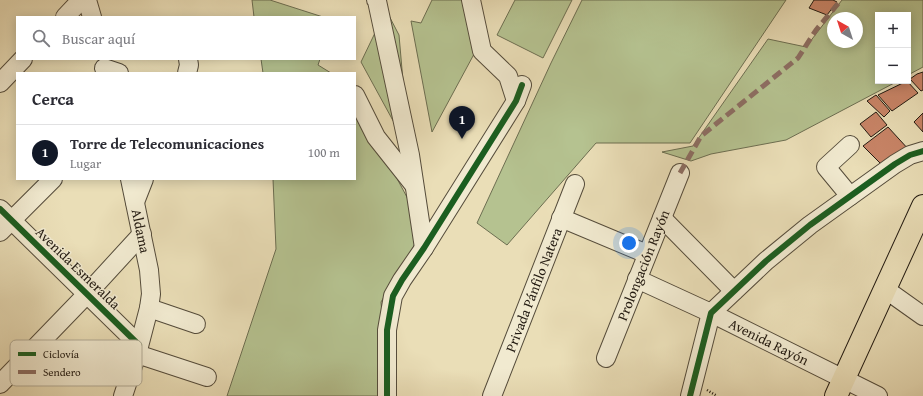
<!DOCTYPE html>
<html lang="es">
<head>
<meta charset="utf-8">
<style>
  :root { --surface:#fff; --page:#f7f7f7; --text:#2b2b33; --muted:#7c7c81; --line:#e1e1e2; --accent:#111827 }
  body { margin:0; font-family:"Gentium Book Plus",serif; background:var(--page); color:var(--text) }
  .controls { position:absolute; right:12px; top:12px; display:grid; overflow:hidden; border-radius:0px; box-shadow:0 2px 10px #0003 }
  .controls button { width:36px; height:36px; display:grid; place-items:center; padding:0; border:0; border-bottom:1px solid var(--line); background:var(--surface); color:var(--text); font:20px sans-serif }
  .compass { position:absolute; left:827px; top:12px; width:36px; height:36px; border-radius:50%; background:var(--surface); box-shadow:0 2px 10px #0003; rotate:321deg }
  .you { position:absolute; left:629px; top:243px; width:14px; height:14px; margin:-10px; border:3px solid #fff; border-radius:50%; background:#1a73e8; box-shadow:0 0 0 6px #1a73e833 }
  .badge { display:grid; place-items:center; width:26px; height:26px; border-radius:50%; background:var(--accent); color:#fff; font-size:13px; font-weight:700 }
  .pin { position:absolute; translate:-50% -33px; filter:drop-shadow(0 1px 2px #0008) }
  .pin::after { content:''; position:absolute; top:21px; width:14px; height:12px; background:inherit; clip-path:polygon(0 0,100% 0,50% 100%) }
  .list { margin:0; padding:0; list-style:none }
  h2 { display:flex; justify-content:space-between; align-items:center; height:52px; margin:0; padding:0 16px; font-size:17px }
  h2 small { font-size:13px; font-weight:400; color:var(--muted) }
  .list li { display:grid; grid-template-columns:26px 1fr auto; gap:12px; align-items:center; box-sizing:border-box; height:56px; padding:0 16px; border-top:1px solid var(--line) }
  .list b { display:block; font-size:15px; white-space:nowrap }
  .list p { margin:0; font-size:13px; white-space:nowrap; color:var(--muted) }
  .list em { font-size:13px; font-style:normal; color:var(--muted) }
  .icon { flex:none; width:22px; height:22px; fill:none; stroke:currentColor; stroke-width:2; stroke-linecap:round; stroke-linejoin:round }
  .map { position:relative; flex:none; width:923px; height:396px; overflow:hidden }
  .search { position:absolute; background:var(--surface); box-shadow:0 2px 10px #0003; left:16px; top:16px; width:340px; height:44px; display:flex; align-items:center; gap:10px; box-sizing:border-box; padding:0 14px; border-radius:0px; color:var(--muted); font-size:15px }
  .panel { position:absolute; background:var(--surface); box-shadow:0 2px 10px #0003; left:16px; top:72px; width:340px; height:108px; border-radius:0px }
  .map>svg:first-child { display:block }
  .green { fill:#b5c290; stroke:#6c6e51; fill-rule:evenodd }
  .building { fill:#c98568; stroke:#231b12 }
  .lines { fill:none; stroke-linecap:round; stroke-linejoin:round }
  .minor-casing { stroke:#554c3b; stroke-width:20 }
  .major-casing { stroke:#231b12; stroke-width:24 }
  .path { stroke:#231b12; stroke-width:2.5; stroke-dasharray:1 2; stroke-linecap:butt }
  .minor { stroke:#f1ead0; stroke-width:18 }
  .major { stroke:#eadeb7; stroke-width:22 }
  .quiet { stroke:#8d6e63; stroke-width:5; stroke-dasharray:10 5; stroke-linecap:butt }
  .cycleway-casing { stroke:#f1ead0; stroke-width:8 }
  .cycleway { stroke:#1b5e20; stroke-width:6 }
  .labels { text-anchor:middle; stroke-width:3; stroke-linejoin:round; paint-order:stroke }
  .street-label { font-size:14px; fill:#231b12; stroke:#f1ead0 }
  .key { fill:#f1ead0; stroke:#b3ac97; stroke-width:1 }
  .key-label { font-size:11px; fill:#231b12 }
</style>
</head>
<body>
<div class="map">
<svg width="923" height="396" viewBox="0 0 923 396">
  <rect width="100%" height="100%" fill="#eadeb7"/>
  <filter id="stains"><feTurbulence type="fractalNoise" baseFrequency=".005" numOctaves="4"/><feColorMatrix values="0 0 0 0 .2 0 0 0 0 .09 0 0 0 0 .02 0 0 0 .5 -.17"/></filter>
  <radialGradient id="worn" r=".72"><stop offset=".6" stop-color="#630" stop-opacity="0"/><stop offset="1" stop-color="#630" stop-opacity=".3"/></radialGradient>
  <g class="green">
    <path d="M252,0H270L323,17H254Z"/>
    <path d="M432,0H479L480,43L432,132L411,21L421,23Z"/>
    <path d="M515,0H572L543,58L497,35Z"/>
    <path d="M582,0H786L690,143H596L507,245L477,223L551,63Z"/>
    <path d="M842,0H923V67L908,75V15H878V81H898L786,140L711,154L691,161L662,152L693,146L768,39L806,47ZM833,18H857V42H833Z"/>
    <path d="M386,10L399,35L409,150L361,62Z"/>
    <path d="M261,59H320L318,65L331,73H263Z"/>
    <path d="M355,100L424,229L381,302L390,396H227L276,249L273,179H355Z"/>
  </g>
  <g class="building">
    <path d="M814,0H833L837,2L827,15L809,8Z"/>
    <path d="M923,72V90L921,91L910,79L917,74Z"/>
    <path d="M907,81L918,93L892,111L878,95Z"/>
    <path d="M876,95L890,111L884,117L867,101Z"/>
    <path d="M876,112L887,125L871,137L860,124Z"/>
    <path d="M923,113V132L914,122Z"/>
    <path d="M888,127L910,151L885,168L863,146Z"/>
  </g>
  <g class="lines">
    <defs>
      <g id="minor">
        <path d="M87,0L92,17"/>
        <path d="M376,0L377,1L410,155L424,248"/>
        <path d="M471,0L482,51L508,76L516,101"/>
        <path d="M65,17L81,0"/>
        <path d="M104,68L119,73"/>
        <path d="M187,73L189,65L188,59"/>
        <path d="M0,83L23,59"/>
        <path d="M355,95L376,137L414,185"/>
        <path d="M850,196L826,167L850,145"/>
        <path d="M135,202L144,179"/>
        <path d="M0,209L139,345"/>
        <path d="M561,218L647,254"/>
        <path d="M662,218L734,291"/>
        <path d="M0,232L53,179"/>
        <path id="s1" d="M637,279L711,313L878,396"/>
        <path d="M885,289L923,316"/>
        <path d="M149,308L196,324"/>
        <path d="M137,354L207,377"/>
        <path id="s2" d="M606,358L680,173"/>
        <path d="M0,384L87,294L142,234"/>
        <path d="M123,396L137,354L149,308L151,294L149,270L130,179"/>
        <path d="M387,396V330L393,296L402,280L424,248L516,101L522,85"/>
        <path id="s3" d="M492,396L575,184"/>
        <path d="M690,396L711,313L766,261L810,225L895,164L910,155L923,151"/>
      </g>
      <path id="major" d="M836,396L923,206"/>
    </defs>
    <use href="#minor" class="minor-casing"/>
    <use href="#major" class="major-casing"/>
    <path class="path" d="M707,390L717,396"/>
    <use href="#minor" class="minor"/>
    <use href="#major" class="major"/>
    <path class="quiet" d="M680,173L701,136L798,58L816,30L841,0"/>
    <defs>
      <g id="cycleway">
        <path d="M0,209L139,345"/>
        <path d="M387,396V330L393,296L402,280L424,248L516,101L522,85"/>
        <path d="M690,396L711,313L766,261L810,225L895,164L910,155L923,151"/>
      </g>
    </defs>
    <use href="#cycleway" class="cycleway-casing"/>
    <use href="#cycleway" class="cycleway"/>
  </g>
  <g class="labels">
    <g class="street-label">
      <text transform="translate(141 231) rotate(78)" y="5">Aldama</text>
      <text dy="5" stroke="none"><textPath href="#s2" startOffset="100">Prolongación Rayón</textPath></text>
      <text transform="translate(78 268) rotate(44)" y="5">Avenida Esmeralda</text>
      <text dy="5" stroke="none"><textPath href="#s3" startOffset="114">Privada Pánfilo Natera</textPath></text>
      <text dy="5" stroke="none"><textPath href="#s1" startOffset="146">Avenida Rayón</textPath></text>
    </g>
  </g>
  <rect x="10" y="340" width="132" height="46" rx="6" class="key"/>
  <rect x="18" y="352" width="18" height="4" fill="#1b5e20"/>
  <rect x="18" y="370" width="18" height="4" fill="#8d6e63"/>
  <g class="key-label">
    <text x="43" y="358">Ciclovía</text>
    <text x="43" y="376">Sendero</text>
  </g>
  <rect width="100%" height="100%" filter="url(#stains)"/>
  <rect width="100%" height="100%" fill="url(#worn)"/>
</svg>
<div class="controls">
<button>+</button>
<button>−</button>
</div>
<svg class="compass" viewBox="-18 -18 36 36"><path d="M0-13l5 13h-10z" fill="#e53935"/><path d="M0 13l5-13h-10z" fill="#7c7c81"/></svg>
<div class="you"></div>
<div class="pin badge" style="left:462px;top:139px">1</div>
<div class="search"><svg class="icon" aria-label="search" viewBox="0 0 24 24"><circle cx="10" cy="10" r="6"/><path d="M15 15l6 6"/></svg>Buscar aquí</div>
<section class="panel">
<h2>Cerca<small></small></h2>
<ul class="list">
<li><span class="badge">1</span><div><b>Torre de Telecomunicaciones</b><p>Lugar</p></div><em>100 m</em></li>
</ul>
</section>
</div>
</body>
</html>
